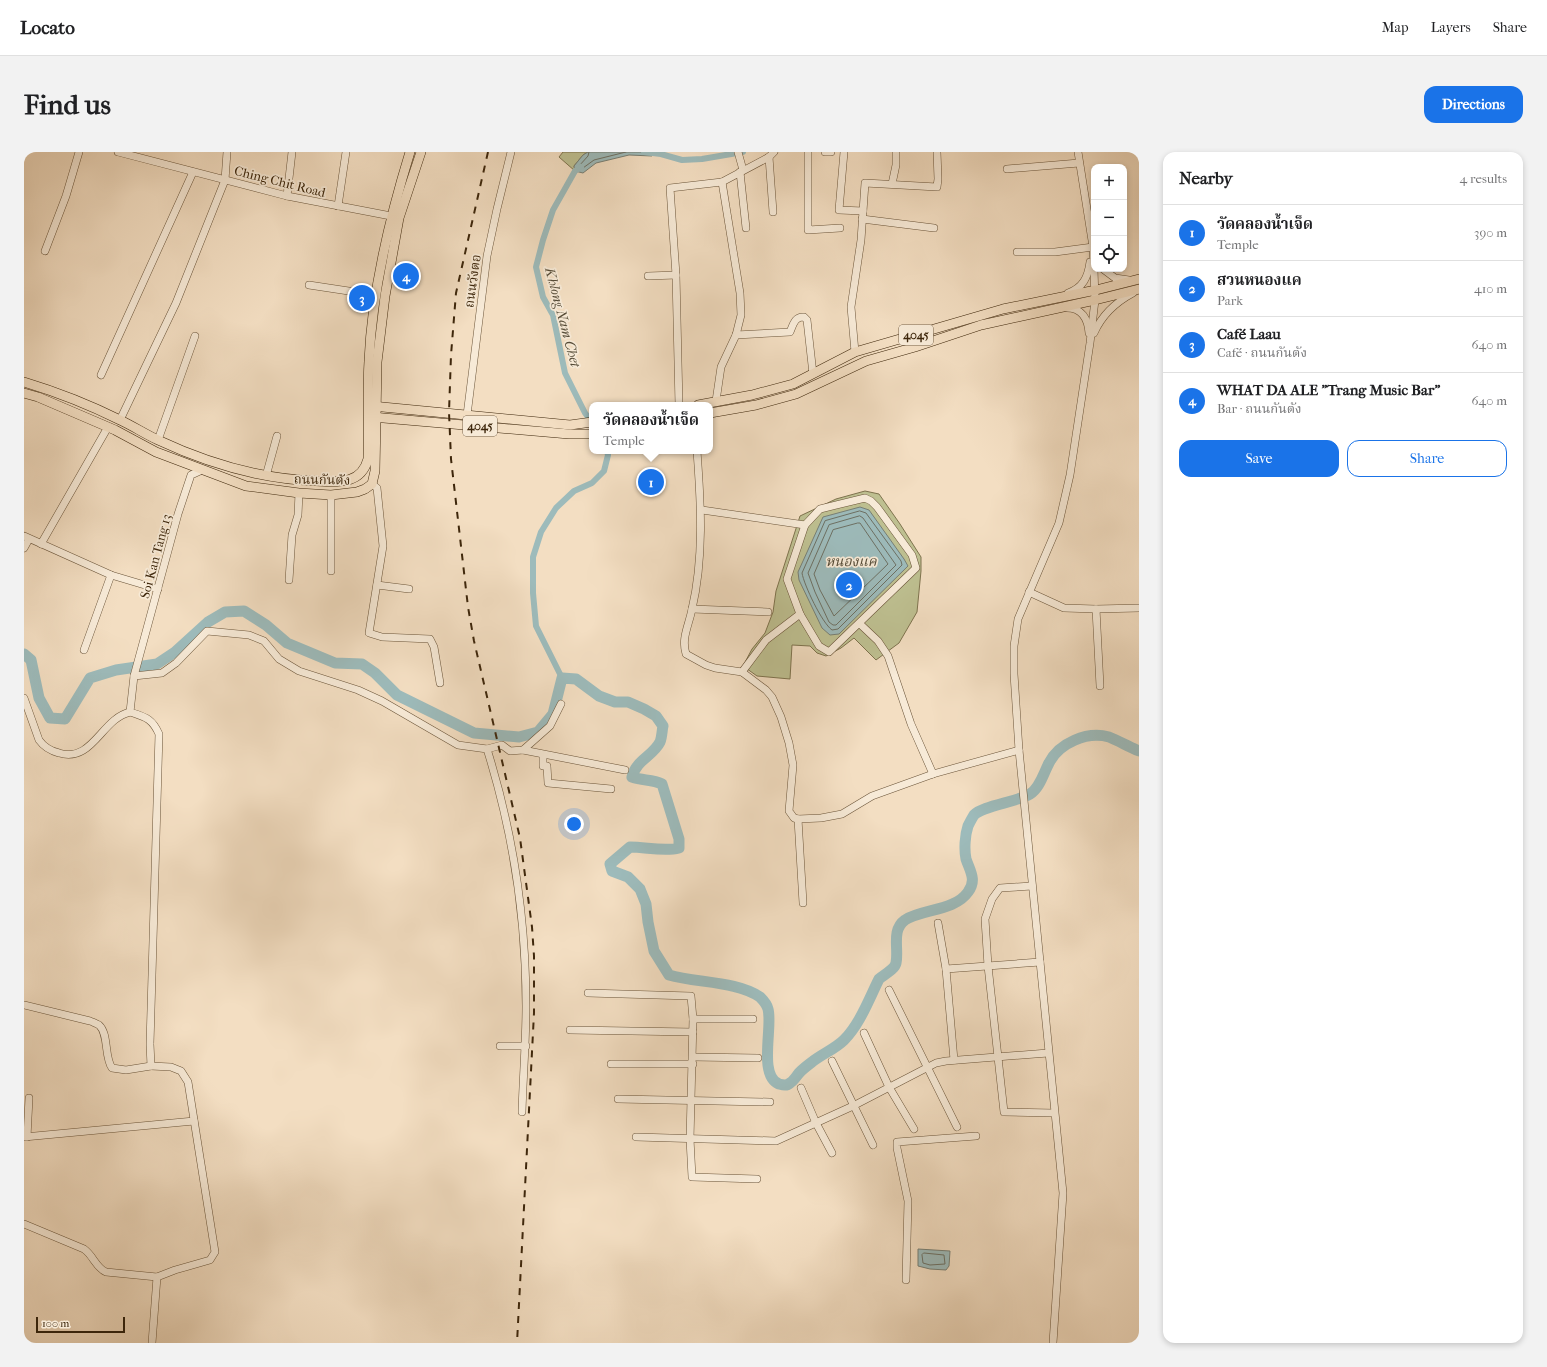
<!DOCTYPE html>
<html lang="en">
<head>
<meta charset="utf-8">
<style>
  :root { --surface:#fff; --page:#f2f2f2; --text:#202124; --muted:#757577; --line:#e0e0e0; --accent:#1a73e8 }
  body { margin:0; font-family:"IM FELL French Canon","Noto Serif Thai",serif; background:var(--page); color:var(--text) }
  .controls { position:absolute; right:12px; top:12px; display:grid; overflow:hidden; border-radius:8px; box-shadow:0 2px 6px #0003 }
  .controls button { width:36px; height:36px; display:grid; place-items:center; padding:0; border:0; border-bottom:1px solid var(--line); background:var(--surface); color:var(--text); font:20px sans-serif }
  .scale { position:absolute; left:12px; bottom:10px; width:89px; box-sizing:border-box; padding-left:4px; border:2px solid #3d260b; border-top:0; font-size:11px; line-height:14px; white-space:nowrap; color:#3d260b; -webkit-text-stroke:3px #f7ead7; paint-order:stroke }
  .you { position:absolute; left:550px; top:672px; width:14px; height:14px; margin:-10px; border:3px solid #fff; border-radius:50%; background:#1a73e8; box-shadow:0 0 0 6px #1a73e833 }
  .badge { display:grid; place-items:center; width:26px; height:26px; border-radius:50%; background:var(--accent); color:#fff; font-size:13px; font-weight:700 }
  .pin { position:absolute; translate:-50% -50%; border:2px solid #fff; box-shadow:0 1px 4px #0006 }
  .popup { position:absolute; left:565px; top:250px; width:124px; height:52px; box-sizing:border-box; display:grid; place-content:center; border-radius:8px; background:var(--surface); filter:drop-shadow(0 1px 3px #0005); font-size:13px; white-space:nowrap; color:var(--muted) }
  .popup b { font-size:15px; color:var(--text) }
  .popup::after { content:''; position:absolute; left:50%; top:100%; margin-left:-8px; border:8px solid transparent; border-top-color:var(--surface) }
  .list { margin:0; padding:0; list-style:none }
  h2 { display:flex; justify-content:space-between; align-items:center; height:52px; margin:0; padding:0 16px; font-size:17px }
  h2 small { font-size:13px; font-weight:400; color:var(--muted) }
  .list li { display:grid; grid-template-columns:26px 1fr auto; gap:12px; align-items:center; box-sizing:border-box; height:56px; padding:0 16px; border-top:1px solid var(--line) }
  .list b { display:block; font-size:15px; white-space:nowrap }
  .list p { margin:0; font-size:13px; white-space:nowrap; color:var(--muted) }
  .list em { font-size:13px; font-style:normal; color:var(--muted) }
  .actions { display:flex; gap:8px; padding:12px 16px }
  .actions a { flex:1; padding:9px 0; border:1px solid var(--accent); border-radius:12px; text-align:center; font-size:14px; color:var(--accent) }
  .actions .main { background:var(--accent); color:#fff }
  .icon { flex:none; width:22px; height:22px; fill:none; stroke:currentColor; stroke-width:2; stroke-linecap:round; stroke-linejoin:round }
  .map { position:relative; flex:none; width:1115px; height:1191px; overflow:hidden; border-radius:12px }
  header { display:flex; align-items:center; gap:24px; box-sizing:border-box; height:56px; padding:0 20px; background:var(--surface); border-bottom:1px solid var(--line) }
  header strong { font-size:19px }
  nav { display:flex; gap:22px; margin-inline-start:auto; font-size:14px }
  .intro { display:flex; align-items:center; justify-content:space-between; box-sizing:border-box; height:96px; padding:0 24px }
  h1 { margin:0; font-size:28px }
  .button { padding:10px 18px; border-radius:12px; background:var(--accent); color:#fff; font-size:14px; font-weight:700 }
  main { display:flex; gap:24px; padding:0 24px }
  aside { flex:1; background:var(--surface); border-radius:12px; box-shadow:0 2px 6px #0003 }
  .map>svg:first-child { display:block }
  .green { fill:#bec091; stroke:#7e734e }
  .water { fill:#9dbbbb; stroke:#777f75 }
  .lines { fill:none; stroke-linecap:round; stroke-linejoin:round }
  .shore { stroke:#6d7063; stroke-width:1 }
  .canal { stroke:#9dbbbb; stroke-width:6 }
  .river { stroke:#9dbbbb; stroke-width:11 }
  .minor-casing { stroke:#6a5439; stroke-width:8 }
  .major-casing { stroke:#3d260b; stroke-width:10 }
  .minor { stroke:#f7ead7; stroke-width:7 }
  .major { stroke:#f3dec2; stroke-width:9 }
  .rail { stroke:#3d260b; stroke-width:2; stroke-dasharray:7 7; stroke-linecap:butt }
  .labels { text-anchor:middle; stroke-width:3.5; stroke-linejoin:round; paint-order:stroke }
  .shield { fill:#f7ead7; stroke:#756148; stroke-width:1 }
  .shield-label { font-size:12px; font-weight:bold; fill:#3d260b }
  .street-label { font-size:13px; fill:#3d260b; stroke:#f7ead7 }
  .water-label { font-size:14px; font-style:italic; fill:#554b37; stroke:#f7ead7 }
</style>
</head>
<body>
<header>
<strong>Locato</strong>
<nav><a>Map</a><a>Layers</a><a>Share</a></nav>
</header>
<div class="intro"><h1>Find us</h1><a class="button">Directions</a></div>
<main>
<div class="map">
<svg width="1115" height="1191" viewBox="0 0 1115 1191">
  <rect width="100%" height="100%" fill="#f3dec2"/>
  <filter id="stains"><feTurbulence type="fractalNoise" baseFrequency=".005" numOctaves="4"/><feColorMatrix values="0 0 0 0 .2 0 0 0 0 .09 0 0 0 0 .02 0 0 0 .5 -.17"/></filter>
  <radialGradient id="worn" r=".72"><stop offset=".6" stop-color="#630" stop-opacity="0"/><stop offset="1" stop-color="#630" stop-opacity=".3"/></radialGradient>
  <g class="green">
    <path d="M539,0H564L559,3L550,14L551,19L535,5Z"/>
    <path d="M841,339L855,342L876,372L897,405V419L893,460L875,491L852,508L830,486L817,496L802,504L793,501L786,494L768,493L766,527L733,524L719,514L728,497L741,481L749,460L752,439L776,364L812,347Z"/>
  </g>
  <g class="water">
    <path d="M564,0H624L630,1L628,4L605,3L572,11L559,21L551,19L550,14L559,3Z"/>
    <path d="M836,355L845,358L880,407L884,414L815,482L806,483L798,476L775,428L774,420L799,365Z"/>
    <path d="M894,1097L926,1099L925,1114L922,1118L906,1117L894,1114Z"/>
  </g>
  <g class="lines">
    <g class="shore">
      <path d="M565,0L564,4L555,14L556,16H559L570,8L602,0"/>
      <path d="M836,359L842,361L877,409L878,413L814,477L808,478C798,471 780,433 778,421L801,369Z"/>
      <path d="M836,364L839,366L872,413L812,473H809L805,470L791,440L784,421L805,373Z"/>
      <path d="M834,371H836L864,412L810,464L796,438L790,422L809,378Z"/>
      <path d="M900,1101L920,1103L921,1112L906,1113L899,1111L898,1103Z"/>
    </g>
    <g class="canal">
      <path d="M620,0L637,2L658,8L678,7L719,0"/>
      <path d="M557,15L551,19L529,58L519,88L512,115L519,145L529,163L541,221L561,261L568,270"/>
      <path d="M538,526L512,474L509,441V405L517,380L532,356L550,339L568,331L580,319L584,303L583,299"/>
    </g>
    <path class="river" d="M0,502L7,508L15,546L26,566L41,567L66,526L92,518L133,512L151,500L184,470L201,460L220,459L242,473L263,491L311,511L338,512L351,521L373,543L450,581L495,585L514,580L529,562L538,526L552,527L575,544L591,550H604L620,557L632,564L639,574C638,578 638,585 636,590C629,604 612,608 608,625C619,629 628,627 638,632L655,687V696C640,700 622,695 606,695L586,712L588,719L604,725L616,737L622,752L624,770L630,799L645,823C672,831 713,829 736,845C739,848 743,853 744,857C749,874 734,924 755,932C759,933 763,934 766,931C770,929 773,923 776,920C780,916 784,913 788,910C798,902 811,897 820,888C836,872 845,847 855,827C860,823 871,817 872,811C875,797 867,778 881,768C898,757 931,759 944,740C953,728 946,719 942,707C940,697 941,683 944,674C946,670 948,666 950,663C958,654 993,650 1006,642C1016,636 1020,620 1025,611C1035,591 1063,579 1085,585C1095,589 1105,595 1115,599"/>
    <defs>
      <g id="minor">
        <path d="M94,0L263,44L367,64"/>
        <path d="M714,0L719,18"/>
        <path d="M784,0V78L816,76"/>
        <path d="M801,0H807"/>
        <path d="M820,0L815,58L839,59"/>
        <path d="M1054,0L1069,95L1070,115"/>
        <path d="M745,5L749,60"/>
        <path d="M983,17L1055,11"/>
        <path d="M716,20L722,76"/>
        <path d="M868,32L872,13V0"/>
        <path d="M263,44L268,0"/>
        <path d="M314,54L322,0"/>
        <path d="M838,67L910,76"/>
        <path d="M21,99L42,44L55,0"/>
        <path d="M993,100H1031L1069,95"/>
        <path d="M1079,117L1091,126L1105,128"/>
        <path d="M624,124L652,123"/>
        <path d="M285,133L351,143"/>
        <path d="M1044,141C1059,136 1064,125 1066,110"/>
        <path d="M1043,156C1058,156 1064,167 1065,181"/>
        <path d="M1070,181C1078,163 1092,150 1109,141"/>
        <path d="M712,183L766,180C769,173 771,164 780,165L783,168L789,222"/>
        <path d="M831,200L827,155L837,88L841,31L913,35L914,27L913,0"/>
        <path d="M77,223L169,20"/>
        <path d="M692,249L697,215L712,183L717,163L716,141L698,30"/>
        <path d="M655,253L652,123L646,36L698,30L745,5L750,0"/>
        <path d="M443,263L463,104L473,57L487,0"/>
        <path d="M96,268L152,151L201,28L203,0"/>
        <path d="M134,288L171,184"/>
        <path d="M673,299C677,352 680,406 668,457C665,473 657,486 662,502L682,513L691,516L718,520L742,538L748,545L757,565L765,591L769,613L765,659L770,666L774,667L797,666L818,662L848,644L909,622L995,598"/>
        <path d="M242,324L253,284"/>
        <path d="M348,332L353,336L359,394L345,481L358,485L406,487L410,495L416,531"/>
        <path d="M307,343V419"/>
        <path d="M841,346L847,349L853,355L888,403L892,416L805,500L795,494L776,462L763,427L781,373L796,357Z"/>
        <path d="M678,358L781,373"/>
        <path d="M0,384L87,423L134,437"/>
        <path d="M17,392L84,275"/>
        <path d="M0,396L5,387"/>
        <path d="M265,428L268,383L274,363L275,341"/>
        <path d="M353,433L385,437"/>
        <path d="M1005,440L1040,456L1072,457L1115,456"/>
        <path d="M668,457L744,460"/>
        <path d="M1072,457L1076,534"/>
        <path d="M836,472L854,489L864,504L887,572L909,622"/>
        <path d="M60,498L87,423"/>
        <path d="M718,520L742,488L776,462"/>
        <path d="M110,524L138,521L152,511L183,479L225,483L240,489L255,507L275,519L334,538L358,549L434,593L463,597C489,680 502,766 502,854C502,890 499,925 498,960"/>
        <path d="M0,546L15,588C20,595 27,599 35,601C69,611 77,567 106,560"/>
        <path d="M463,597L478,593L486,599L499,598L526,574L537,552"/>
        <path d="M499,598L601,618"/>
        <path d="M519,603V614H523L524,631L587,637"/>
        <path d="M774,667L779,751"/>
        <path d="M1008,734L976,736L968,747L961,767L964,814L980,960L1030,961"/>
        <path d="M914,771L922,817L930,908"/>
        <path d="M922,817L1016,810"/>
        <path d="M865,838L933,975"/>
        <path d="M564,841L667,844L669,867L666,987L668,1025L733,1027"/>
        <path d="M0,853L66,869C69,870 73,872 75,873C85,882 80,905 88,916L102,918L127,914"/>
        <path d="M669,867H729"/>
        <path d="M546,878L669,880"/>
        <path d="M840,881L865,935L890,977"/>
        <path d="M476,894H502"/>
        <path d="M669,905L734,906"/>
        <path d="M808,909L849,993"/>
        <path d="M587,912H669"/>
        <path d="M777,936L792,971L808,1001"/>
        <path d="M594,947L746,950"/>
        <path d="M0,985L170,969"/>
        <path d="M3,985L5,946"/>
        <path d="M612,985L752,989L829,954L912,911L922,909L1024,901"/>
        <path d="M0,1072L60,1097C69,1103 72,1116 82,1120L133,1125"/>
        <path d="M882,1128L884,1049L873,996V990L952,984"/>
        <path d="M128,1191L133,1125L151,1118L186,1108L191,1100L164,930L157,919L147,915L127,914L126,892L135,582C128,566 121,565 106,560L110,524L154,362L167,323L178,318"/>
        <path d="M1029,1191L1039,1041L995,598L990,522V494L994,467L1035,371L1046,323L1066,191L1071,148L1070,117"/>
      </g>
      <g id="major">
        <path d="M0,230C33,240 66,253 96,268C109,274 121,282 134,288C183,311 237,327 292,329C314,330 337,333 344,307C345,274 343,242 345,209C348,138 365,68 386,0"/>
        <path d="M0,241L14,245L91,278L132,300L222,334L275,341L307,343L333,340L341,337L348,332L351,319L353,210L361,144L375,66L397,0"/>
        <path d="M674,253L728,243L769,232L831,200L979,157L1072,138L1115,127"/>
        <path d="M348,254L546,273L568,270"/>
        <path d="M686,261L732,253L772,242L842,209L891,195L957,173L1071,148L1115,137"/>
        <path d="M348,265L545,282H568"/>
      </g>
    </defs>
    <use href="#minor" class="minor-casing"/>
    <use href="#major" class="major-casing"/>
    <use href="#minor" class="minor"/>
    <use href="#major" class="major"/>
    <path class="rail" d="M464,0L432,141L427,203L425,260L427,307L444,455L450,489L496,686L508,775L510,804V861L493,1191"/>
  </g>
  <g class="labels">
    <g class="shield">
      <rect x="875" y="173" width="34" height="20" rx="3"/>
      <rect x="439" y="264" width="34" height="20" rx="3"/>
    </g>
    <g class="shield-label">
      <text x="892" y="187">4045</text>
      <text x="456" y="278">4045</text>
    </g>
    <g class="street-label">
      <text transform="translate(256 29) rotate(14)" y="5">Ching Chit Road</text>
      <text transform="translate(448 129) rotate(-82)" y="5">ถนนวังตอ</text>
      <text transform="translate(298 327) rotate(1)" y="5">ถนนกันตัง</text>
      <text transform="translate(131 404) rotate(-75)" y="5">Soi Kan Tang 13</text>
    </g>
    <g class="water-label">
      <text transform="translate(539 165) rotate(75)" y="5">Khlong Nam Chet</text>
      <text x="827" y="414">หนองแค</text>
    </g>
  </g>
  <rect width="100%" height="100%" filter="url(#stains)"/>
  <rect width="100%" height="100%" fill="url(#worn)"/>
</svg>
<div class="controls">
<button>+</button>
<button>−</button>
<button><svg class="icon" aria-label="locate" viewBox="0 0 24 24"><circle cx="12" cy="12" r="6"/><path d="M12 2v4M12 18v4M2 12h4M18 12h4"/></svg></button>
</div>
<div class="scale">100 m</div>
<div class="you"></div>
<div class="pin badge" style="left:627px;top:330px">1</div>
<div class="popup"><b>วัดคลองน้ำเจ็ด</b>Temple</div>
<div class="pin badge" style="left:825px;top:433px">2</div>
<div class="pin badge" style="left:338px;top:146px">3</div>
<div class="pin badge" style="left:382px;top:124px">4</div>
</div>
<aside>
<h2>Nearby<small>4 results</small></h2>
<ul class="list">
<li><span class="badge">1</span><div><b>วัดคลองน้ำเจ็ด</b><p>Temple</p></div><em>390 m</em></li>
<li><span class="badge">2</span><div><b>สวนหนองแค</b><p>Park</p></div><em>410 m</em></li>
<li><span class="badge">3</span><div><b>Café Laau</b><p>Café · ถนนกันตัง</p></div><em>640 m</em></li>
<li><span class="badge">4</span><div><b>WHAT DA ALE &quot;Trang Music Bar&quot;</b><p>Bar · ถนนกันตัง</p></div><em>640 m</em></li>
</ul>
<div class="actions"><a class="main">Save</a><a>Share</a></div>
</aside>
</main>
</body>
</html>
